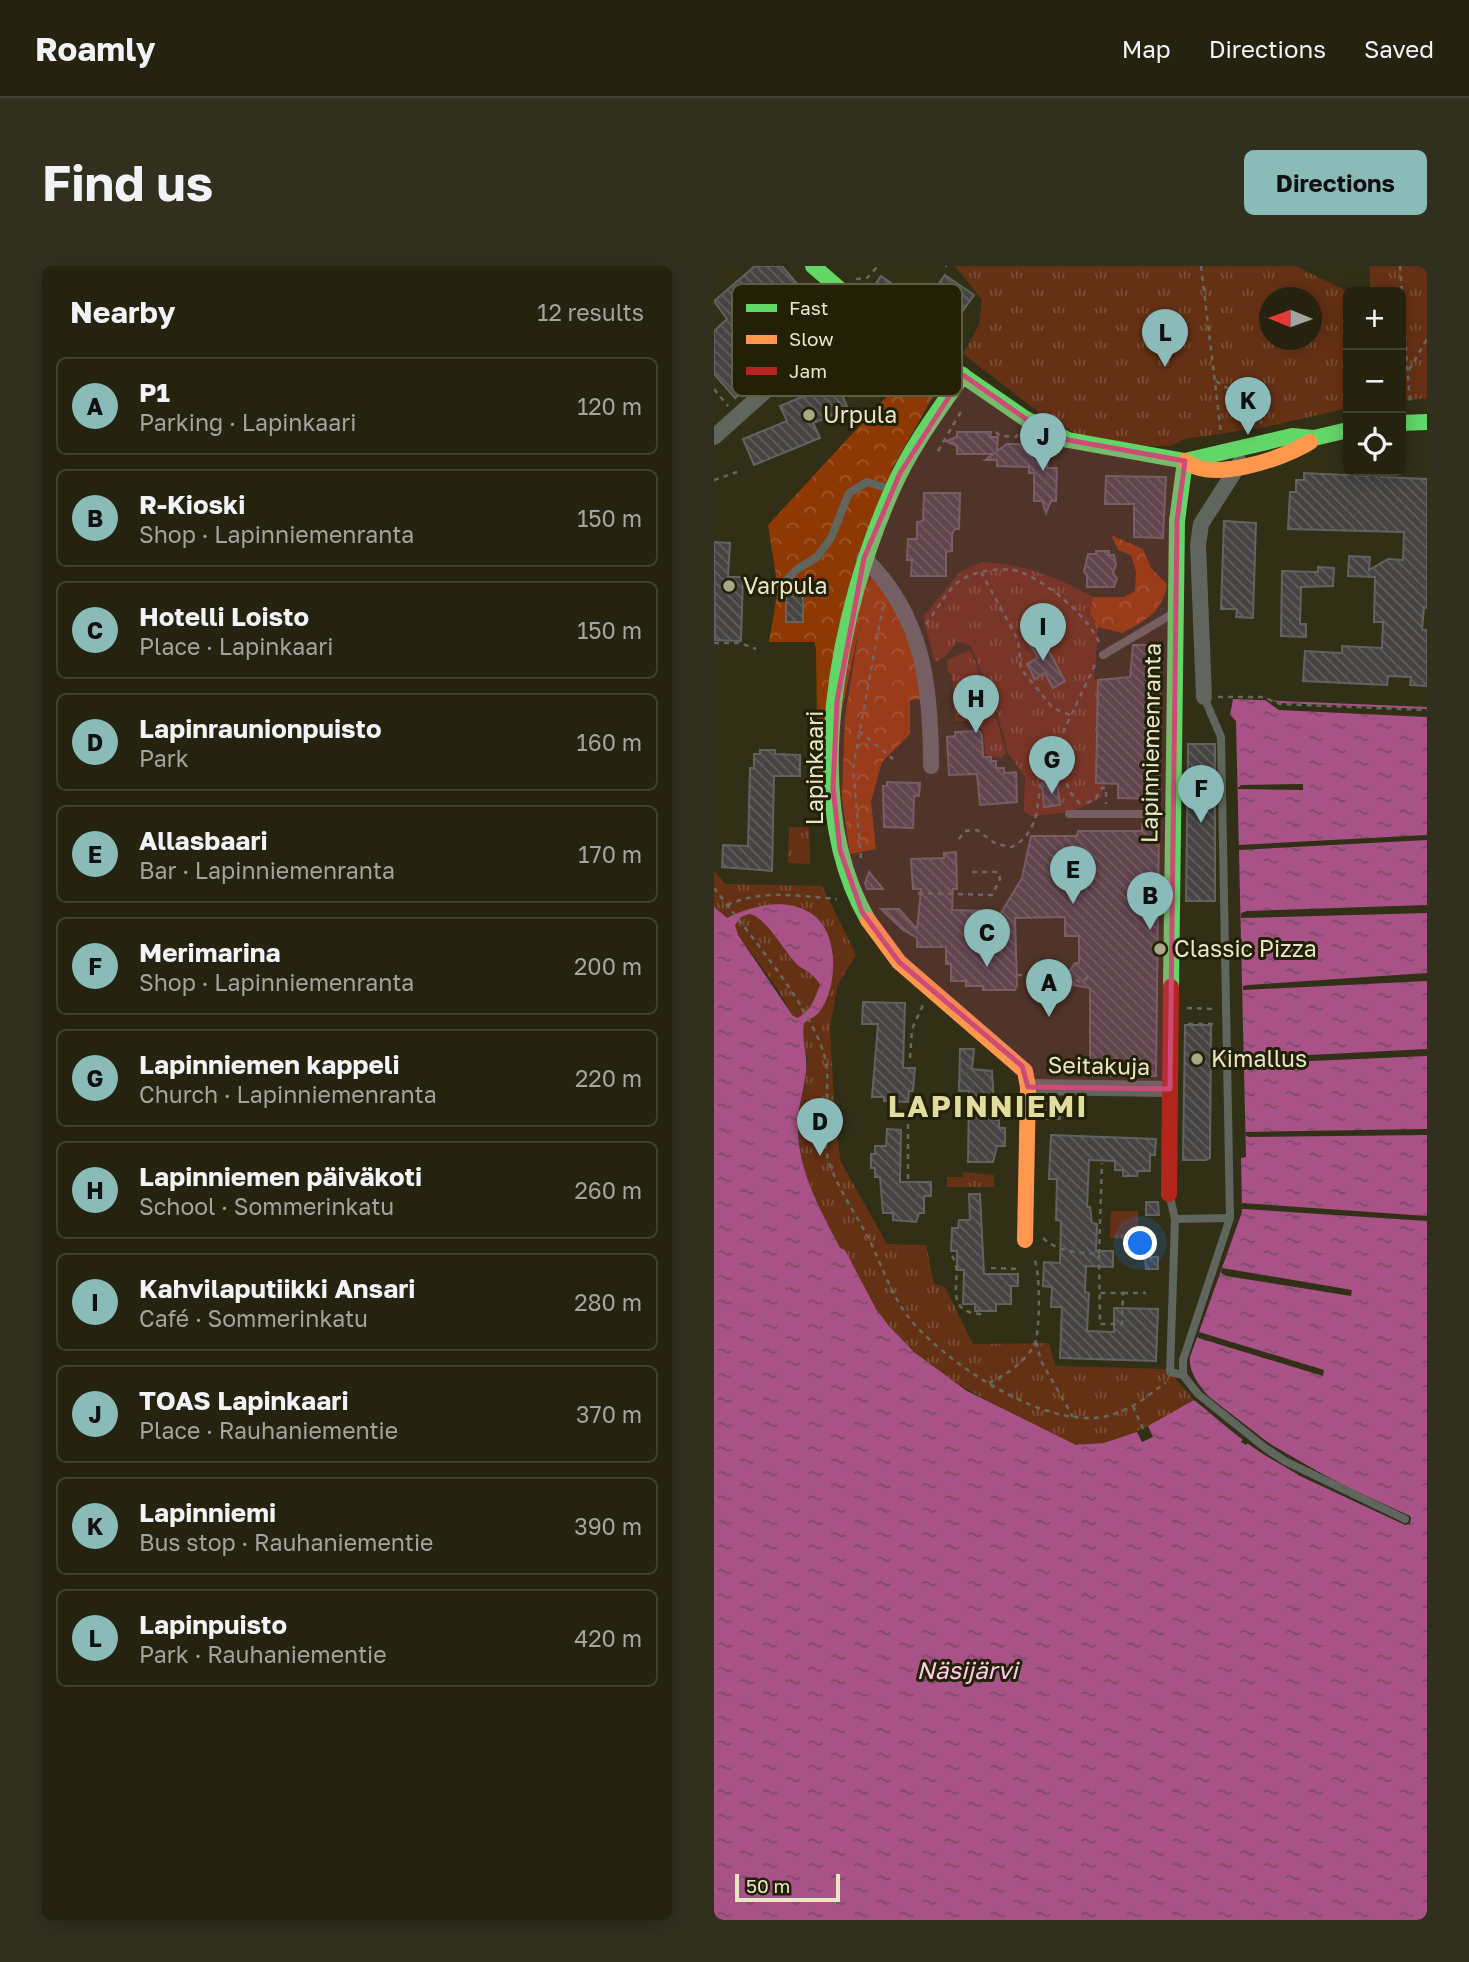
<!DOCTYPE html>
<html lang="en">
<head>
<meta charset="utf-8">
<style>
  :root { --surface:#252310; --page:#312f1e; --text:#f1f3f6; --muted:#a3a49f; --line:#424030; --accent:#8bbbb9 }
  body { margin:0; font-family:"Golos Text",sans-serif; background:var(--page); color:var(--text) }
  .controls { position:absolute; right:21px; top:21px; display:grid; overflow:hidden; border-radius:10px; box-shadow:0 4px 18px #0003 }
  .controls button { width:63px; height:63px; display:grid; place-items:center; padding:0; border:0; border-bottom:2px solid var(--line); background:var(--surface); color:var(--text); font:35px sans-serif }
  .compass { position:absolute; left:545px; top:21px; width:63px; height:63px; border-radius:50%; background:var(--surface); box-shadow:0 4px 18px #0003; rotate:271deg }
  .scale { position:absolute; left:21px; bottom:18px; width:105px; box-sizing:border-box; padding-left:7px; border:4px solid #eae7c9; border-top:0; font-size:19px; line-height:24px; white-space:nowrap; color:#eae7c9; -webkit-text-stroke:5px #222007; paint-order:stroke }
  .you { position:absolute; left:427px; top:978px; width:24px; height:24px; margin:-18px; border:5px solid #fff; border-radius:50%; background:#1a73e8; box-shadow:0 0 0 10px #1a73e833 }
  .badge { display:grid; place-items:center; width:46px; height:46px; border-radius:50%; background:var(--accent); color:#111; font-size:23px; font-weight:700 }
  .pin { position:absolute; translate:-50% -58px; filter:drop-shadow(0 2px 4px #0008) }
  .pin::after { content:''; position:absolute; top:37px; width:24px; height:21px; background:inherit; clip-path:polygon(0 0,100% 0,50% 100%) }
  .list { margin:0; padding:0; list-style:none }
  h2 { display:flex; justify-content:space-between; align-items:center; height:91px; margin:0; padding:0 28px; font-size:30px }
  h2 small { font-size:23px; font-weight:400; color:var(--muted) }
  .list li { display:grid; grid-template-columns:46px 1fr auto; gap:21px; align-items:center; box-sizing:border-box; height:98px; margin:0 14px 14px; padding:0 14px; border:2px solid var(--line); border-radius:10px }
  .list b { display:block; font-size:26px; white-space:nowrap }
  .list p { margin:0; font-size:23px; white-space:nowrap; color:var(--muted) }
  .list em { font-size:23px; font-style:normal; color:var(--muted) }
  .icon { flex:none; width:38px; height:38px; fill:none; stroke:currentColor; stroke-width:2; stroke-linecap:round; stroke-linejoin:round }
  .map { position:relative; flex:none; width:713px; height:1654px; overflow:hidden; border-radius:10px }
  header { display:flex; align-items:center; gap:42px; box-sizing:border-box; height:98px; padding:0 35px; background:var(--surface); border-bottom:2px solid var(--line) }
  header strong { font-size:33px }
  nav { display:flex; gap:38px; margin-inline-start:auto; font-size:24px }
  .intro { display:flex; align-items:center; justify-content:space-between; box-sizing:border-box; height:168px; padding:0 42px }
  h1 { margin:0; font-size:49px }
  .button { padding:18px 32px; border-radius:10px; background:var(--accent); color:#111; font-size:24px; font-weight:700 }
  main { display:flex; gap:42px; padding:0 42px }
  aside { flex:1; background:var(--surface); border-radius:10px; box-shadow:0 4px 18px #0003 }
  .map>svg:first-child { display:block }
  .forest { fill:url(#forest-crowns) }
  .park { fill:url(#park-tufts); fill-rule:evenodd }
  .water { fill:url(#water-ripples); fill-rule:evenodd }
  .pier { fill:#312f16 }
  .building { fill:url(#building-back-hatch); stroke:#636261; stroke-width:2 }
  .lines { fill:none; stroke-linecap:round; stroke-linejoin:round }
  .path { stroke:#65685d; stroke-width:2.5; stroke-dasharray:5 5; stroke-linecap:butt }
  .lane { stroke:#60655d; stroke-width:8 }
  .street { stroke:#60655d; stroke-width:16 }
  .fast { stroke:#63d668; stroke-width:16 }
  .slow { stroke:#ff974d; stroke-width:16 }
  .jam { stroke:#b3261e; stroke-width:16 }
  .marked { fill:#cc4c76; fill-opacity:0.2; stroke:#cc4c76; stroke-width:5; stroke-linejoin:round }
  .poi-dot { fill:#a9a78a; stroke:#222007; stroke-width:2.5 }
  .labels { text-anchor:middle; stroke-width:6; stroke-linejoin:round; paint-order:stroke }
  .poi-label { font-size:23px; fill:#eae7c9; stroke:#222007; text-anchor:start }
  .street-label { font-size:23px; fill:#eae7c9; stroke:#222007 }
  .water-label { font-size:24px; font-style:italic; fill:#fecbe8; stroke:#222007 }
  .district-label { font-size:30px; font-weight:bold; letter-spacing:2px; fill:#e2dc9e; stroke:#222007 }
  .key { fill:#222007; stroke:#5e5c41; stroke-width:2 }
  .key-label { font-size:19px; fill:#eae7c9 }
</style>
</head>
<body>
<header>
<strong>Roamly</strong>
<nav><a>Map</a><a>Directions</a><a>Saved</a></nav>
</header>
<div class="intro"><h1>Find us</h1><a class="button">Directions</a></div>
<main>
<aside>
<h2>Nearby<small>12 results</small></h2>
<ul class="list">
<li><span class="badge">A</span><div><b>P1</b><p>Parking · Lapinkaari</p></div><em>120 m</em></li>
<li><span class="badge">B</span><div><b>R-Kioski</b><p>Shop · Lapinniemenranta</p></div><em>150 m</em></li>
<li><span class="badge">C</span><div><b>Hotelli Loisto</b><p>Place · Lapinkaari</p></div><em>150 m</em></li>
<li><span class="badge">D</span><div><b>Lapinraunionpuisto</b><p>Park</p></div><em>160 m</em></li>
<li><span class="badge">E</span><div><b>Allasbaari</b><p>Bar · Lapinniemenranta</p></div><em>170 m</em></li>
<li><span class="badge">F</span><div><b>Merimarina</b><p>Shop · Lapinniemenranta</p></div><em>200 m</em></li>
<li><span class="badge">G</span><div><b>Lapinniemen kappeli</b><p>Church · Lapinniemenranta</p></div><em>220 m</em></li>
<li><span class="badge">H</span><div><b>Lapinniemen päiväkoti</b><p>School · Sommerinkatu</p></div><em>260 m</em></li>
<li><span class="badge">I</span><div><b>Kahvilaputiikki Ansari</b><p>Café · Sommerinkatu</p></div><em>280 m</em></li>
<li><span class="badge">J</span><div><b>TOAS Lapinkaari</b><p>Place · Rauhaniementie</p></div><em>370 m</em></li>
<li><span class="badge">K</span><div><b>Lapinniemi</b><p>Bus stop · Rauhaniementie</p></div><em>390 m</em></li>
<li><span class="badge">L</span><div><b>Lapinpuisto</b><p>Park · Rauhaniementie</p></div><em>420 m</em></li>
</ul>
</aside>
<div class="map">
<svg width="713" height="1654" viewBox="0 0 713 1654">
  <defs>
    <pattern id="forest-crowns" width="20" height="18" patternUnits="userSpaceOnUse" patternTransform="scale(1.75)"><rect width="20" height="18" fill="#8e3903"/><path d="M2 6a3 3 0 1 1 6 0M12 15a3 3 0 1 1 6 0" fill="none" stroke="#9e5626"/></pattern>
    <pattern id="park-tufts" width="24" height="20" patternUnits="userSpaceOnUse" patternTransform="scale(1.75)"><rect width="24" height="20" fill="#653115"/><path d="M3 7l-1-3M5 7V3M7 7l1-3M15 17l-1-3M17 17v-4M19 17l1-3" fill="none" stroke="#7b4f36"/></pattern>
    <pattern id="water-ripples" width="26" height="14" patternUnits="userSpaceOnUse" patternTransform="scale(1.75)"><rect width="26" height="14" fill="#a95288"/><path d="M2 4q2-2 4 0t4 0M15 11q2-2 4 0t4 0" fill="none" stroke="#7c4c66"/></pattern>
    <pattern id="building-back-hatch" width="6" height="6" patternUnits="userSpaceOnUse" patternTransform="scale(1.75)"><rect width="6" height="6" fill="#454443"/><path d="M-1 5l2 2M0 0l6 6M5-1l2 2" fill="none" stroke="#605f5d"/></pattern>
  </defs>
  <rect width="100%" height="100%" fill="#312f16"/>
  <g class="forest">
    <path d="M199,102L224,122L178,203L109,536H106L104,534L102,382L100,376H55L64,323L54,259Z"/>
    <path d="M397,269L429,283L437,302L453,318C450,345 430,356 408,367L384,361L376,347L379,331H410L421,325L422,306L417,289L404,284Z"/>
    <path d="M157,311L183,341L207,410L208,433L196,434V468L168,496L157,535L162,583L136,588L128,532L131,451L151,325Z"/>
  </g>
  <g class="park">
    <path d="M241,0H581L635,26L634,142L552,161L471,173L457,180H430L363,168L327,148L249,88L265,59L268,34ZM556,32H598V74H556Z"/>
    <path d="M655,0H713V132L687,135V26H656Z"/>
    <path d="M268,296C311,298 342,311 379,331L376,347L384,361L380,413L384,414L382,517L390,518L387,531C368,545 339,549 317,550L310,545L311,511L294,487L284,450L257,380L244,375L231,391L221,396L209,351L246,306Z"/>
    <path d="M256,384L263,399L265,412L261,432L267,447L279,441L292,486L287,492L271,489L270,467L262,455H241L238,409L234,406L233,394Z"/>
    <path d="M75,561H95L96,598L74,597Z"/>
    <path d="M0,604L11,618L108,620L142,689L124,718L116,761L120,835L126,894L173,978L212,979L220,1018L231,1021L259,1078L335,1077L341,1100L453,1103L480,1134C451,1151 397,1186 362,1179C344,1176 324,1161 309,1153C254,1126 200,1096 164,1045C151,1027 141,1004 131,984L126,982C105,941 83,903 84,856C85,833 96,809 92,786C81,737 40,693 12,652L0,641Z"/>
    <path d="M249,906L280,909V921H233V911H249Z"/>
    <path d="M397,945H424V973L396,972Z"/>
  </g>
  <path class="water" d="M519,433L713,441V1654H0V641L13,652C37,640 70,631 95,646C126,664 124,718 107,744C103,750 96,753 90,757C87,774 94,789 92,806C90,822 85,838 84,854C82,902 105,941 126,982L131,984L162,1043L175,1060L200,1086L253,1125L362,1179L390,1177L423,1166L428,1176L439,1171L434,1160L480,1134C503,1152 525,1173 549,1188C596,1218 646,1236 696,1258L697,1251C652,1231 469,1147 476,1091L528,946L527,892L532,891L522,455L516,449ZM35,648C52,650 71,688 85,700C94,706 101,709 106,719C100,734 98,743 84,752L79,750L24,669L21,659L27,651Z"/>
  <g class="pier">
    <path d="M548,432L566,437L713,443V451L565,444Z"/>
    <path d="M589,518V524L523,523L527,519Z"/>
    <path d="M713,569V574L525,584V579Z"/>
    <path d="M713,639V647L527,652V647L533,645Z"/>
    <path d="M713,707V715L529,724V720L534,719Z"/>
    <path d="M713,783V790L530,798V793L535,792Z"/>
    <path d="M713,863V869L535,871L532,870L531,866Z"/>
    <path d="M528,937L713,950V955L531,943H528Z"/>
    <path d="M508,1002L638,1024L637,1030L512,1010L507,1007Z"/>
    <path d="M485,1066L610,1104L609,1110L491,1074L483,1071Z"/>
    <path d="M476,1104L489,1126L556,1178L622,1216L696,1250V1258L691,1259L586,1210L534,1177L532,1179L527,1176L529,1173L478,1132H483L533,1173L580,1197L554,1181L487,1128L474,1110Z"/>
  </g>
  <g class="building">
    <path d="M41,0H68L112,52L21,132L0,108V65L13,53L0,35Z"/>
    <path d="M231,9L260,29L231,70L202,50Z"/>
    <path d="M167,10L190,26L183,36L160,20Z"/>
    <path d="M152,86L163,112L127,127L134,143L99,157L106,172L40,199L29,173L73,155L66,140L109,122L102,107Z"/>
    <path d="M243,166H277L276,171H284L283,185L293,178H316V187H334L333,202H343L342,235H337L332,247L328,235H320V207H315V201L283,200V194H271L279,188H243V180L232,175L243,171Z"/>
    <path d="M654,205H667V211L713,213V342L710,341L708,364H713V420L696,419L697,411L674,410L673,419L589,415L591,385L628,387V380L668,382L669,356H660L661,311L634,310L635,290L656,291L655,304L674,293L689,294L690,266L574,263L576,226H582V214H590V207L654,210Z"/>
    <path d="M392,210L452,211L449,272L420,271V238H391Z"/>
    <path d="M210,227H246L245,263H241L238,268V285L232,286V310H197L198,294H193L194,273H203V256L209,255Z"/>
    <path d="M510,255L542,257L539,352L522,351L523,343H507Z"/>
    <path d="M0,276L16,277L14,311H29L27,375L1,374Z"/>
    <path d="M382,285H395V289H400L402,299L399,307L403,313L400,321H373V309L370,306L374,288H382Z"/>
    <path d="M604,301L620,302L619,320L587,321L586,358H592V371L567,370L568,305L604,306Z"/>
    <rect x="72" y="328" width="17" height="28"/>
    <path d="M328,372L351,415L339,422L331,407L321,413L313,398L324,392L316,379Z"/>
    <path d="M419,379H447L445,533L404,532V518L382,517L384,414L416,411Z"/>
    <path d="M265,465L268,469L269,491H277V495H282V502H290V507L302,506L303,536L266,539L263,508L235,509L233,471L241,470V466Z"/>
    <path d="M474,478H501V635H472Z"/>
    <path d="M46,484H61V488L86,489V510H60L58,605L8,601L9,579L34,580L36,502H40V488H46Z"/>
    <path d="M343,515L346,539L330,541L328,517Z"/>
    <path d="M173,516L206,517L205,530H200L199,562L170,561L169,520H173Z"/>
    <path d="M428,558H445L442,810H376V722L359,719L352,710L361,697H365V670H351V651L301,652L303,720L301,724H269V720H252V715H237V698H232V681H203V672L188,663L167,643H185L203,663L207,623H199L197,593L230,592V587L242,586L243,623H239L238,644L276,645L275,667L308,612L317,570H363L364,565H428Z"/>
    <path d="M155,606L169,623H153L151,617Z"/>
    <path d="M149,736L191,737L189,802H201L199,825H195L194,836L170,835V831H158L164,758H148Z"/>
    <path d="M471,759H497L496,892L492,894H469Z"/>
    <path d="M246,783H260L258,803L278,805L281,854H285V862H291V880H283L279,896H254L255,825H245Z"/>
    <path d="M332,837L346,838V853H332Z"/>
    <path d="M173,863L187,864L186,916H217V930H210V947H205L202,956L179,954V947H169L166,911H161V902H157V888H161V880H172Z"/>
    <path d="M337,869L442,873L441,889H436V905H424L423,910H409V904H401V895L375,894L373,941H376L378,957L383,958L382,985H399V1001L372,1000L371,1026L375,1027L373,1065L400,1066V1042L444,1043L442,1095L346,1092L348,1041H337L338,1021L329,1020L330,996L346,997L347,955L342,954L343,913H335Z"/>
    <path d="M255,928H266L270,1008H304V1020H297V1038H282V1045H261V1038H249L250,1004H243V985H237L238,962H244L245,954H256Z"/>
    <path d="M432,936H444L445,949H432Z"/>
    <path d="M431,991H444V1003H432Z"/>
  </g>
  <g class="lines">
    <g class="path">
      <path d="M231,0H233"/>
      <path d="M487,0L507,167"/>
      <path d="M686,0L696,138"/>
      <path d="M142,13L153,12L164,0"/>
      <path d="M695,104L713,73"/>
      <path d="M502,115L523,128L548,157"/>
      <path d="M0,123L14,140"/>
      <path d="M282,166L286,170L302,171L304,168"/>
      <path d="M224,185L248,144"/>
      <path d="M0,214L23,206"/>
      <path d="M267,306L304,374L307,403L339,442L356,449"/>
      <path d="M212,358C224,343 233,322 250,312C264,305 283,302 298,304C326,308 378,353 386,379"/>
      <path d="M0,377H26L42,383"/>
      <path d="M504,431H549L566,438L713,444"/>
      <path d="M145,465L179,493"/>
      <path d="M373,537L382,532L388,522H392V538"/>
      <path d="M366,538L356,526L340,485L382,397"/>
      <path d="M245,573L251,565L263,564L282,578L298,581C338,559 314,514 340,485"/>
      <path d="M147,592L139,502L169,340"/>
      <path d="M0,622C33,665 93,736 109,785C121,820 103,859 115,896C124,923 141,947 154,971C167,997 177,1029 195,1052C232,1097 327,1161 388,1151C413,1147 432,1132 452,1116"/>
      <path d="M204,627L278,629L286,613L284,606H256"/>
      <path d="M13,639C47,623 86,630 123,633"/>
      <path d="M303,709L357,710L367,717L374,711"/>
      <path d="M473,742L501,743"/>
      <path d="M474,758H502"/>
      <path d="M196,792L198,763L209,739"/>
      <path d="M194,913V858"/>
      <path d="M329,972C346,987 363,986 385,988L386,1058H408L409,1027H385"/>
      <path d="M385,988L388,897"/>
      <path d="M238,990C252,1009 225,1045 266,1048L268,1052"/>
      <path d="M277,1002L306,1003"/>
      <path d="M409,1027H432"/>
      <path d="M322,1076L327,1095L359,1151"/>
      <path d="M275,1117C292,1109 313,1095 321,1077C326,1065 327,1000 319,991"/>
      <path d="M419,1140L429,1163"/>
    </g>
    <g class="lane">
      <path d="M59,319H68L82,304L103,291L117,272L135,227L153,216L176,223"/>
      <path d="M389,389L458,348"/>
      <path d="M490,431L507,471L516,952L469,1094V1109L484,1128L550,1181L571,1195L691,1253"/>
      <path d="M355,548H456"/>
      <path d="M456,931L461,953L456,1106L469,1109"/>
      <path d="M461,953L516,952"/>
    </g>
    <g class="street">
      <path d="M0,171L68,110L154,43"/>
      <path d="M150,292C210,350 217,421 217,500"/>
      <path d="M490,431L484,279L487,258L526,197"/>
      <path d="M314,821L456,823"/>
    </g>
    <g class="fast">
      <path d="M99,0L137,33L312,153L354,174L471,195L578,170L600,172L634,164"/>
      <path d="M687,157L713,156"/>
      <path d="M154,654C84,534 125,342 179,222C197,181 224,145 249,109"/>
      <path d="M457,721L463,255L471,195"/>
    </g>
    <g class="slow">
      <path d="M471,195C497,217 569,193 596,176"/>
      <path d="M154,654L185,696L311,805L314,821L311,974"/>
    </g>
    <path class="jam" d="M455,928L457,721"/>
  </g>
  <path class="marked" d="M249,109L325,162L354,174L471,195L463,255L456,823L314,821L308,800L185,696L148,646L126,584L119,522L123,435L150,292L186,207Z"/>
  <g class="poi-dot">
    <circle cx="95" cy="149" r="7"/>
    <circle cx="15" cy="320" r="7"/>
    <circle cx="446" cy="683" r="7"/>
    <circle cx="483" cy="793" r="7"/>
  </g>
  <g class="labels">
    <g class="poi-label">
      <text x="109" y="157">Urpula</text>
      <text x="29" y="328">Varpula</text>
      <text x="460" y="691">Classic Pizza</text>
      <text x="497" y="801">Kimallus</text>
    </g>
    <g class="street-label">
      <text transform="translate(437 477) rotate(-89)" y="8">Lapinniemenranta</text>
      <text transform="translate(101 502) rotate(-90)" y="8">Lapinkaari</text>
      <text transform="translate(385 800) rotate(1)" y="8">Seitakuja</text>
    </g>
    <g class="water-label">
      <text x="253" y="1413">Näsijärvi</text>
    </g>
    <g class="district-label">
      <text x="274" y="851">LAPINNIEMI</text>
    </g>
  </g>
  <rect x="18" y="18" width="230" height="112" rx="10" class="key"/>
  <rect x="32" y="38" width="31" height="8" fill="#63d668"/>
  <rect x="32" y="69" width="31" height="9" fill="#ff974d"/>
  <rect x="32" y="101" width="31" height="8" fill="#b3261e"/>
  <g class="key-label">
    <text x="75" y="49">Fast</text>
    <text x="75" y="80">Slow</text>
    <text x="75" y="112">Jam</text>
  </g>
</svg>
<div class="controls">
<button>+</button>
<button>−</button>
<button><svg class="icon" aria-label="locate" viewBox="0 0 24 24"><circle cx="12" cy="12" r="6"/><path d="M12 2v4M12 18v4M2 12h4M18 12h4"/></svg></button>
</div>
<svg class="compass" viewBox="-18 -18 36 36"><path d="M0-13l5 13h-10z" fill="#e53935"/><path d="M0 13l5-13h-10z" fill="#a3a49f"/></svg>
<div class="scale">50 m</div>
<div class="you"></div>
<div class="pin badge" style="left:335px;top:751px">A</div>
<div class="pin badge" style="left:436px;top:664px">B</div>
<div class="pin badge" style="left:273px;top:701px">C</div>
<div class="pin badge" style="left:106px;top:890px">D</div>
<div class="pin badge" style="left:359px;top:638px">E</div>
<div class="pin badge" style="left:487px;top:557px">F</div>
<div class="pin badge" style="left:338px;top:528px">G</div>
<div class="pin badge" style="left:262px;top:467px">H</div>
<div class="pin badge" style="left:329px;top:395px">I</div>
<div class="pin badge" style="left:329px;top:205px">J</div>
<div class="pin badge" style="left:534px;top:169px">K</div>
<div class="pin badge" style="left:451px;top:101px">L</div>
</div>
</main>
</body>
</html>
